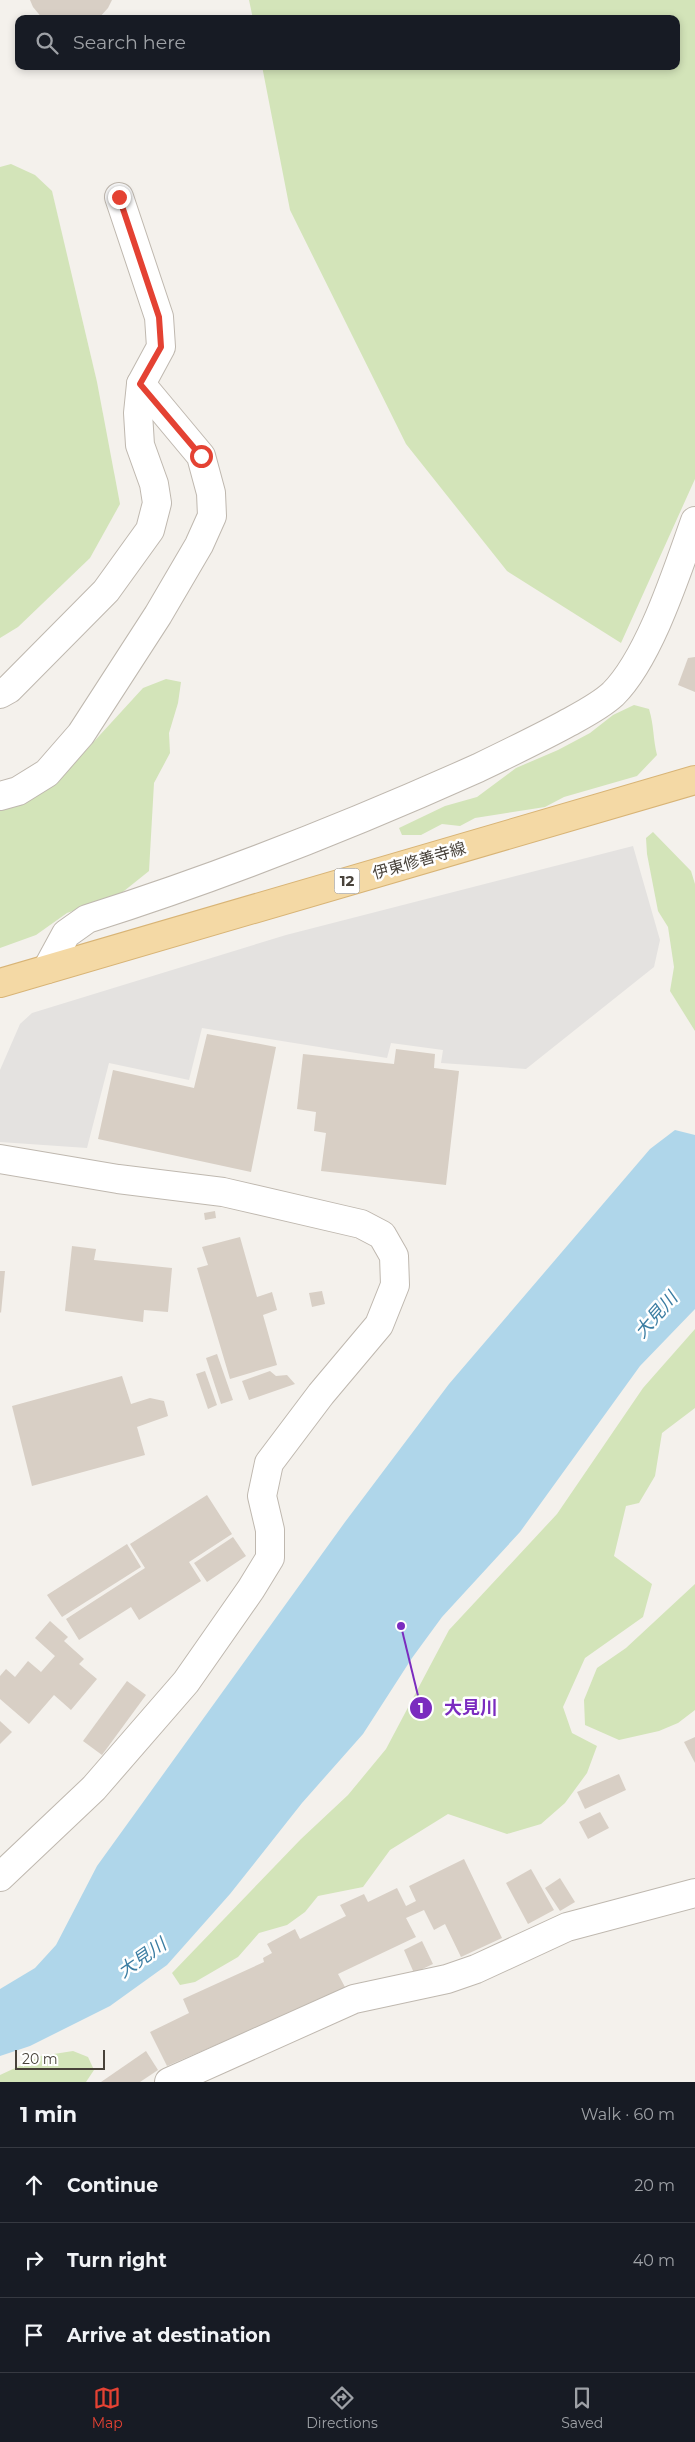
<!DOCTYPE html>
<html lang="en">
<head>
<meta charset="utf-8">
<style>
  :root { --surface:#171b24; --page:#242831; --text:#f1f3f6; --muted:#9ea1a6; --line:#363941; --accent:#e44233 }
  body { margin:0; font-family:Montserrat,"Noto Sans JP",sans-serif; background:var(--page); color:var(--text) }
  .scale { position:absolute; left:15px; bottom:12px; width:90px; box-sizing:border-box; padding-left:5px; border:2px solid #48423a; border-top:0; font-size:14px; line-height:18px; white-space:nowrap; color:#48423a; -webkit-text-stroke:4px #fff; paint-order:stroke }
  .stop { position:absolute; width:15px; height:15px; margin:-11px; border:4px solid #e44233; border-radius:50%; background:#fff }
  .stop.end { background:#e44233; border-color:#fff; box-shadow:0 1px 5px #0008 }
  .list { margin:0; padding:0; list-style:none }
  h2 { display:flex; justify-content:space-between; align-items:center; height:65px; margin:0; padding:0 20px; font-size:21px }
  h2 small { font-size:16px; font-weight:400; color:var(--muted) }
  .list li { display:grid; grid-template-columns:32px 1fr auto; gap:15px; align-items:center; box-sizing:border-box; height:75px; padding:0 20px; border-top:1px solid var(--line) }
  .list b { display:block; font-size:19px; white-space:nowrap }
  .list em { font-size:16px; font-style:normal; color:var(--muted) }
  .icon { flex:none; width:28px; height:28px; fill:none; stroke:currentColor; stroke-width:2; stroke-linecap:round; stroke-linejoin:round }
  .map { position:relative; flex:none; width:695px; height:2082px; overflow:hidden }
  .search { position:absolute; background:var(--surface); box-shadow:0 2px 8px #0003; left:15px; right:15px; top:15px; height:55px; display:flex; align-items:center; gap:12px; box-sizing:border-box; padding:0 18px; border-radius:10px; color:var(--muted); font-size:19px }
  .sheet { height:290px; background:var(--surface) }
  nav { display:flex; justify-content:space-around; align-items:center; box-sizing:border-box; height:70px; border-top:1px solid var(--line); background:var(--surface); font-size:14px; color:var(--muted) }
  nav a { display:grid; justify-items:center; gap:2px }
  nav .on { color:var(--accent) }
  .map>svg:first-child { display:block }
  .green { fill:#d3e4b9 }
  .parking { fill:#e4e2e0 }
  .water { fill:#afd6ea }
  .building { fill:#d8cfc5 }
  .lines { fill:none; stroke-linecap:round; stroke-linejoin:round }
  .minor-casing { stroke:#bfb8af; stroke-width:30 }
  .major-casing { stroke:#d8b476; stroke-width:30 }
  .minor { stroke:#fff; stroke-width:28 }
  .major { stroke:#f4d9a5; stroke-width:28 }
  .route { stroke:#e44233; stroke-width:6 }
  .labels { text-anchor:middle; stroke-width:5; stroke-linejoin:round; paint-order:stroke }
  .shield { fill:#fff; stroke:#7f7b75; stroke-width:1 }
  .shield-label { font-size:15px; font-weight:bold; fill:#48423a }
  .street-label { font-size:16px; fill:#48423a; stroke:#fff }
  .water-label { font-size:18px; font-style:italic; fill:#3b7da2; stroke:#fff }
  .leader { fill:none; stroke:#7b2cbf; stroke-width:2 }
  .callout-dot { fill:#7b2cbf; stroke:#fff; stroke-width:2 }
  .mark-label { font-size:15px; text-anchor:middle; font-weight:bold; fill:#fff }
  .callout-label { font-size:18px; text-anchor:middle; font-weight:bold; fill:#7b2cbf; stroke:#fff; stroke-width:5; stroke-linejoin:round; paint-order:stroke }
</style>
</head>
<body>
<div class="map">
<svg width="695" height="2082" viewBox="0 0 695 2082">
  <rect width="100%" height="100%" fill="#f4f1ec"/>
  <g class="green">
    <path d="M249,0H695V479L621,643L507,571L406,444L290,210L262,66H676V19H253Z"/>
    <path d="M11,164L35,175L52,191L97,382L120,504L90,558L18,627L0,638V167Z"/>
    <path d="M166,679L181,682L178,703L169,733L170,753L154,783L149,871L119,895L67,913L36,935L0,948V810L38,795L67,771L143,688Z"/>
    <path d="M634,705L649,709C654,725 653,739 657,755L637,776L564,797L545,807L475,818L460,826L442,824L421,835H402L399,828L445,806L477,797L516,768L558,750L590,733L613,715Z"/>
    <path d="M653,832L691,871L695,884V1031L670,991L674,967L668,927L658,911L647,854L646,838Z"/>
    <path d="M695,1329V1408L662,1433L655,1476L639,1503L626,1506L614,1556L652,1584L643,1617L585,1658L563,1707L572,1733L597,1746L587,1773L565,1803L541,1824L507,1834L448,1814L390,1850L363,1887L318,1896L305,1912L287,1925L259,1933L238,1957L195,1982L180,1985L172,1973L301,1839L348,1795L386,1749L449,1630L557,1514L643,1388Z"/>
    <path d="M695,1584V1710L678,1723L659,1731L619,1740L585,1725L584,1700L597,1668L626,1648Z"/>
    <path d="M73,2051L88,2057L94,2070L86,2082H0V2075L41,2056Z"/>
  </g>
  <path class="parking" d="M633,846L660,940L654,967L526,1069L441,1063L443,1050L391,1043L387,1058L202,1028L189,1080L109,1063L87,1148L0,1142V1070L20,1024L32,1013L286,935Z"/>
  <path class="water" d="M675,1130L695,1135V1309L640,1366L520,1532L442,1617L412,1658L363,1734L302,1803L230,1894L167,1965L110,2006L30,2046L0,2056V1989L35,1968L56,1945L97,1866L345,1522L449,1384L650,1149Z"/>
  <g class="building">
    <path d="M30,0H112L108,8L98,19H43L33,7Z"/>
    <path d="M695,657V692L678,685L688,658Z"/>
    <path d="M207,1034L276,1047L251,1172L98,1139L113,1070L194,1088Z"/>
    <path d="M396,1049L435,1054L434,1068L459,1071L446,1185L321,1171L326,1133L314,1131L316,1112L297,1109L303,1054L394,1064Z"/>
    <path d="M215,1211L216,1218L205,1220L204,1213Z"/>
    <path d="M240,1237L257,1297L272,1292L277,1310L263,1315L277,1365L230,1379L197,1268L208,1265L202,1247Z"/>
    <path d="M72,1246L96,1249L94,1260L172,1268L168,1312L144,1310L143,1322L65,1311Z"/>
    <path d="M0,1271H5L1,1313L0,1312Z"/>
    <path d="M322,1291L325,1304L312,1307L309,1293Z"/>
    <path d="M217,1354L233,1400L221,1404L206,1358Z"/>
    <path d="M205,1371L217,1405L208,1409L196,1374Z"/>
    <path d="M270,1371L276,1376L287,1375L295,1384L249,1400L242,1381Z"/>
    <path d="M122,1376L131,1404L150,1398L164,1401L168,1416L137,1427L145,1455L32,1486L12,1406Z"/>
    <path d="M207,1495L232,1534L189,1562L201,1581L139,1620L131,1607L79,1640L66,1619L145,1568L130,1544Z"/>
    <path d="M233,1537L246,1556L207,1582L194,1563Z"/>
    <path d="M127,1544L141,1567L62,1617L47,1595Z"/>
    <path d="M50,1621L68,1637L64,1641L84,1659L79,1664L97,1679L71,1710L54,1695L29,1724L0,1699V1676L6,1669L15,1677L28,1661L41,1672L55,1656L35,1638Z"/>
    <path d="M127,1681L146,1695L102,1755L83,1741Z"/>
    <path d="M0,1721L12,1732L0,1744Z"/>
    <path d="M695,1737V1763L684,1742Z"/>
    <path d="M619,1774L626,1790L585,1809L577,1792Z"/>
    <path d="M600,1812L609,1828L588,1839L579,1822Z"/>
    <path d="M464,1859L502,1938L461,1957L445,1924L434,1930L424,1910L406,1918L416,1937L338,1974L346,1989L167,2066L150,2032L189,2013L183,1999L264,1962L263,1958L272,1953L267,1944L295,1929L300,1939L346,1916L340,1905L364,1894L368,1902L397,1888L406,1906L416,1901L409,1886Z"/>
    <path d="M531,1869L554,1910L528,1924L506,1883Z"/>
    <path d="M560,1878L575,1902L560,1911L545,1888Z"/>
    <path d="M422,1941L433,1964L414,1973L404,1950Z"/>
    <path d="M146,2051L158,2070L140,2082H101Z"/>
  </g>
  <g class="lines">
    <defs>
      <g id="minor">
        <path d="M0,694L9,689L106,591L150,530L157,503L154,484L140,445L138,413L141,384L161,347L159,317L119,197"/>
        <path d="M0,796L18,791L47,773L81,734L158,615L199,545L212,516L211,493L201,456L141,384"/>
        <path d="M47,969L66,934L87,919C220,877 351,825 478,768C507,754 536,740 564,725C580,716 599,707 613,694C650,657 677,571 695,521"/>
        <path d="M0,1159L118,1179L223,1192L361,1224L382,1235L394,1256L395,1285L379,1325L321,1394L269,1463L262,1496L270,1530V1558L251,1589L186,1682L94,1788L0,1877"/>
        <path d="M169,2082L354,1999L447,1979L476,1969L567,1927L695,1893"/>
      </g>
      <path id="major" d="M0,983L695,780"/>
    </defs>
    <use href="#minor" class="minor-casing"/>
    <use href="#major" class="major-casing"/>
    <use href="#minor" class="minor"/>
    <use href="#major" class="major"/>
  </g>
  <g class="lines">
    <path class="route" d="M119,197L159,317L161,347L140,384L201,456"/>
  </g>
  <g class="labels">
    <rect class="shield" x="334.5" y="868.5" width="25" height="25" rx="4"/>
    <g class="shield-label">
      <text x="347" y="886">12</text>
    </g>
    <g class="street-label">
      <text transform="translate(419 860) rotate(-16)" y="6">伊東修善寺線</text>
    </g>
    <g class="water-label">
      <text transform="translate(656 1315) rotate(-49)" y="6">大見川</text>
      <text transform="translate(142 1958) rotate(-35)" y="6">大見川</text>
    </g>
  </g>
  <path class="leader" d="M401 1626L421 1708"/>
  <g class="callout-dot">
    <circle cx="401" cy="1626" r="5"/>
    <circle cx="421" cy="1708" r="12"/>
  </g>
  <g class="mark-label">
    <text x="421" y="1713">1</text>
  </g>
  <g class="callout-label">
    <text x="471" y="1714">大見川</text>
  </g>
</svg>
<div class="scale">20 m</div>
<div class="stop" style="left:201px;top:456px"></div>
<div class="stop end" style="left:119px;top:197px"></div>
<div class="search"><svg class="icon" aria-label="search" viewBox="0 0 24 24"><circle cx="10" cy="10" r="6"/><path d="M15 15l6 6"/></svg>Search here</div>
</div>
<section class="sheet">
<h2>1 min<small>Walk · 60 m</small></h2>
<ul class="list">
<li><svg class="icon" aria-label="ahead" viewBox="0 0 24 24"><path d="M12 20V5M6 11l6-6 6 6"/></svg><div><b>Continue</b></div><em>20 m</em></li>
<li><svg class="icon" aria-label="right" viewBox="0 0 24 24"><path d="M7 20v-9h11M14 6l5 5-5 5"/></svg><div><b>Turn right</b></div><em>40 m</em></li>
<li><svg class="icon" aria-label="arrive" viewBox="0 0 24 24"><path d="M6 21V4h12l-3 4 3 4H6"/></svg><div><b>Arrive at destination</b></div></li>
</ul>
</section>
<nav>
<a class="on"><svg class="icon" aria-label="map" viewBox="0 0 24 24"><path d="M3 6l6-2 6 2 6-2v14l-6 2-6-2-6 2zM9 4v14M15 6v14"/></svg>Map</a>
<a><svg class="icon" aria-label="directions" viewBox="0 0 24 24"><path d="M12 3l9 9-9 9-9-9zM9 14v-3h6M13 9l2 2-2 2"/></svg>Directions</a>
<a><svg class="icon" aria-label="saved" viewBox="0 0 24 24"><path d="M7 4h10v16l-5-4-5 4z"/></svg>Saved</a>
</nav>
</body>
</html>
